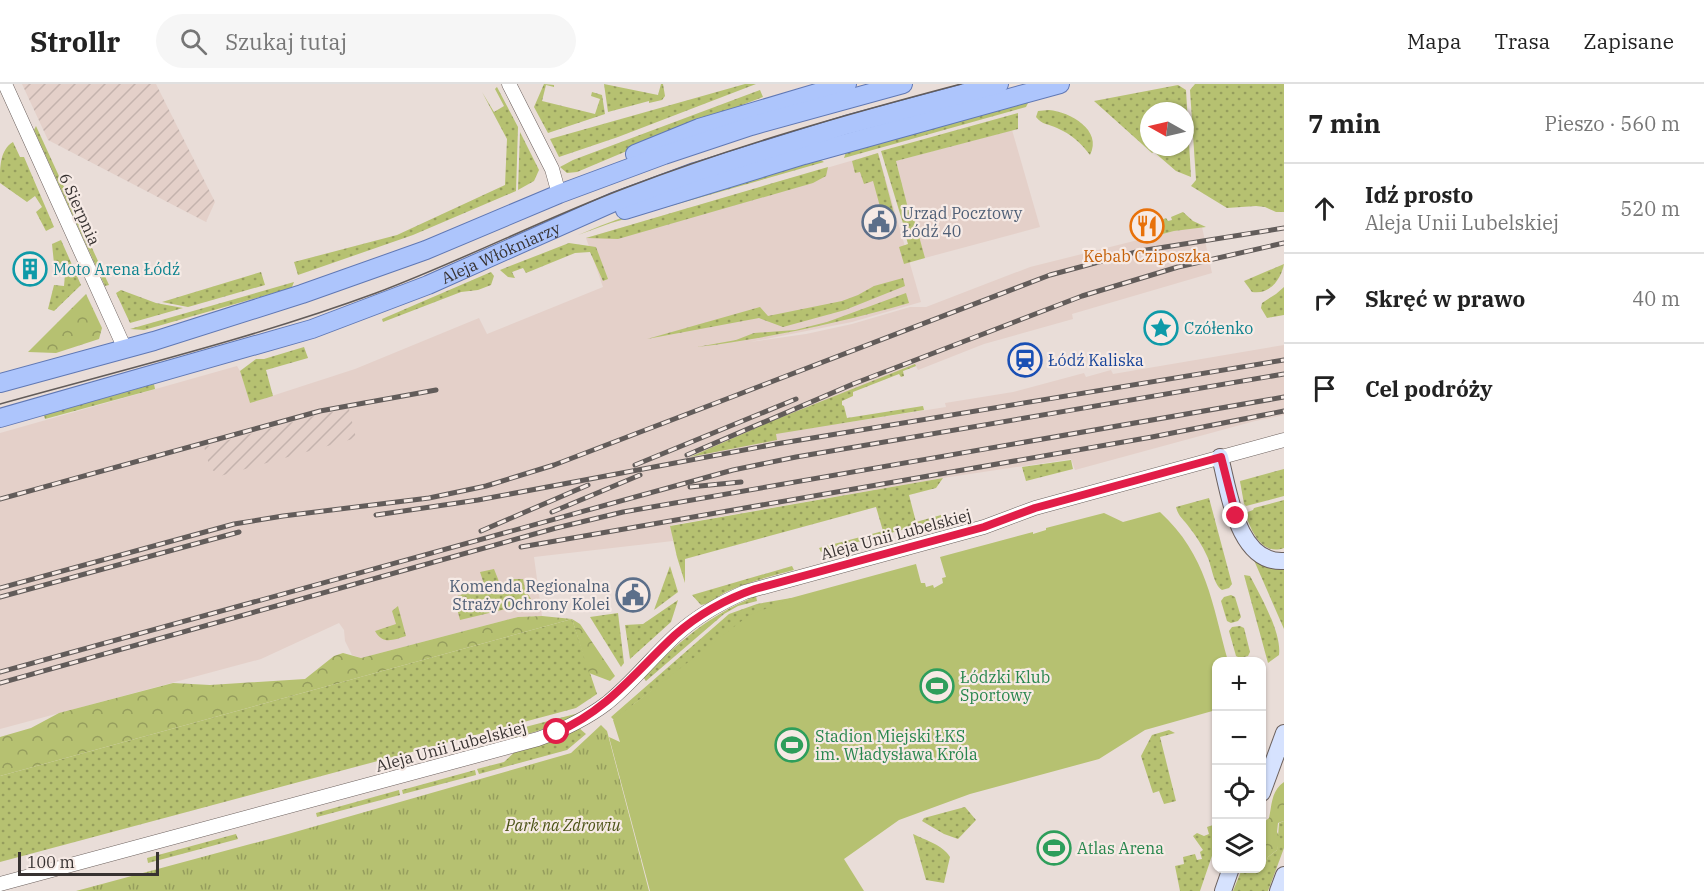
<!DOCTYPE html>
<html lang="pl">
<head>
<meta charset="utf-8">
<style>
  :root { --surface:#fff; --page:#f6f6f6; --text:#222; --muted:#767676; --line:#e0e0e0 }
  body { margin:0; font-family:"IBM Plex Serif",serif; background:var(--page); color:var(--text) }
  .controls { position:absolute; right:18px; bottom:18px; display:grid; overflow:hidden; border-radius:12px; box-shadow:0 2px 4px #0004 }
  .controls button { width:54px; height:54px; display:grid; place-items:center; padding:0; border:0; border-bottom:2px solid var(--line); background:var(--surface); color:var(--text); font:30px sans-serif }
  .compass { position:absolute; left:1140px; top:18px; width:54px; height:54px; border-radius:50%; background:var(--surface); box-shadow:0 2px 4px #0004; rotate:278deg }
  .scale { position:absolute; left:18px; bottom:15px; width:141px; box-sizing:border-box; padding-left:6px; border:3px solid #373231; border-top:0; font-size:16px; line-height:21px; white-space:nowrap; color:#373231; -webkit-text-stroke:4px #f6eae5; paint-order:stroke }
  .stop { position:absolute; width:18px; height:18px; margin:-14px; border:4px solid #e11d48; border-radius:50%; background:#fff }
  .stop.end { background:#e11d48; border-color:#fff; box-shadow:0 2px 6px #0008 }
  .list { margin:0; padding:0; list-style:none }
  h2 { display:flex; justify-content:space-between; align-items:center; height:78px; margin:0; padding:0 24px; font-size:26px }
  h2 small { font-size:20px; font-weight:400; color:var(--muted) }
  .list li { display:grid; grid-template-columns:39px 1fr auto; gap:18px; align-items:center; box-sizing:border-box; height:90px; padding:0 24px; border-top:2px solid var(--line) }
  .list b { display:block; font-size:22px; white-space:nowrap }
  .list p { margin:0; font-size:20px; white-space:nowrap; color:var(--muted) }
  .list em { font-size:20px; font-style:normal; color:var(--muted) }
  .icon { flex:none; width:33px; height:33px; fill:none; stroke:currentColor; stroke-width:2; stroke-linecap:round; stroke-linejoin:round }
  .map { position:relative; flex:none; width:1284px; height:807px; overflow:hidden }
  header { display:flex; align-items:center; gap:36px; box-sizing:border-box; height:84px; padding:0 30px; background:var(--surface); border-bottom:2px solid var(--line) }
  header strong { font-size:28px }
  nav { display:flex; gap:33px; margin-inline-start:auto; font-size:21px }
  .search { width:420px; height:54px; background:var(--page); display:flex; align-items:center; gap:15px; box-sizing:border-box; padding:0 21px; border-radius:33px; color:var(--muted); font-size:22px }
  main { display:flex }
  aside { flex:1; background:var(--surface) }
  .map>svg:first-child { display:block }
  .built { fill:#e4d0c9 }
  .industrial { fill:url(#industrial-furrows) }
  .grass { fill:url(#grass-dots); fill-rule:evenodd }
  .forest { fill:url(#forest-crowns) }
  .park { fill:url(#park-tufts) }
  .pitch { fill:#b6c171 }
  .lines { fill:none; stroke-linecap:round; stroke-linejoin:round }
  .tertiary-casing { stroke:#6b605d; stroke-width:15 }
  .secondary-casing { stroke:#6b605d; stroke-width:18 }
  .primary-casing { stroke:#6078b4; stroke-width:20 }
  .tertiary { stroke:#fff; stroke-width:14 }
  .secondary { stroke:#d6e2fe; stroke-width:16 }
  .primary { stroke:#adc5fc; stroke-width:18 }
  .tram { stroke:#625c5a; stroke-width:1.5 }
  .rail-casing { stroke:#625c5a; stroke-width:5 }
  .rail { stroke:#f6eae5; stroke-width:3; stroke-dasharray:9; stroke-linecap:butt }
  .route { stroke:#e11d48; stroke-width:8 }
  .labels { text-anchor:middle; stroke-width:4.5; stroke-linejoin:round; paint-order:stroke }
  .street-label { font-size:16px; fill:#373231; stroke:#f6eae5 }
  .service-label { font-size:16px; fill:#4e5e75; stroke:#f6eae5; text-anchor:start }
  .food-label { font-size:16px; fill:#c56008; stroke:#f6eae5 }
  .culture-label { font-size:16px; fill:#0d838f; stroke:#f6eae5; text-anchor:start }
  .transit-label { font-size:16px; fill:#164399; stroke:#f6eae5; text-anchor:start }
  .leisure-label { font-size:16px; fill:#27864d; stroke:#f6eae5; text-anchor:start }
  .park-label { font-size:16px; font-style:italic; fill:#4d5418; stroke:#f6eae5 }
</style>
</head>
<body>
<header>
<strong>Strollr</strong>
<div class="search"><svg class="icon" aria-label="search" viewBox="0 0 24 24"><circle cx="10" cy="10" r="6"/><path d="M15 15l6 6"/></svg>Szukaj tutaj</div>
<nav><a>Mapa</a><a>Trasa</a><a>Zapisane</a></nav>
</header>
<main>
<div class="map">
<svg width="1284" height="807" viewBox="0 0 1284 807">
  <defs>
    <pattern id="industrial-furrows" width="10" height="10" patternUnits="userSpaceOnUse" patternTransform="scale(1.5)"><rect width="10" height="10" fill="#e4d0c9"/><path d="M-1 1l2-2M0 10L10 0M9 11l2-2" fill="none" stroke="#c4b3ad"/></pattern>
    <pattern id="grass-dots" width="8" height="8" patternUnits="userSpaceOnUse" patternTransform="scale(1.5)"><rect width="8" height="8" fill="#b6c171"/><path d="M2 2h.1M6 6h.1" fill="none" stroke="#959d5d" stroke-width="1.8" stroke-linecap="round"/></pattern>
    <pattern id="forest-crowns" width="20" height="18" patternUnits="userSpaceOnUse" patternTransform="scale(1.5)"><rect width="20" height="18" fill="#b6c171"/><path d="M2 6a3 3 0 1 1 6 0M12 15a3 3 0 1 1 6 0" fill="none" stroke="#959d5d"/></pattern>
    <pattern id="park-tufts" width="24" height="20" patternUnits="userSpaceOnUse" patternTransform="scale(1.5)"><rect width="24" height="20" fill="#b6c171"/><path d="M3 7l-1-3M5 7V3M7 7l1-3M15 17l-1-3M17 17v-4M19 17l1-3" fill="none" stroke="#959d5d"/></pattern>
  </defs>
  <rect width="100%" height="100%" fill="#e9ddd8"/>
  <g class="built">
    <path d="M1012,46L1040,143L921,175L896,77Z"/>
    <path d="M878,69L921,218L852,238L750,258L806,250L852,240L910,223H926L1030,183L1174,147L1202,143L1212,189L1072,230L1073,235L984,260L918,286L916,282L831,315L838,340L946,323L945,319L1013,308L1084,289L1086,293L1111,286L1113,290L1284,261V331L1255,337L1075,386L1071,375L943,394L671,441L673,457L534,473L542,532L518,533L361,574L352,571L345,557L344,546L339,539L261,575L0,645V349L237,282L240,287L250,319L355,285L479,234L487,250L603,203L586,154Z"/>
  </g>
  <g class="industrial">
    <path d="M22,0H156L215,118L206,138L48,56Z"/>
    <path d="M349,325L356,354L220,392L210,384L204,363L314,332L317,335L320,334L322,330Z"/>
  </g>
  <g class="grass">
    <path d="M544,0L554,1V3L546,1L542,17L595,30L600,15L591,12L592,8L602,11L605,30L548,49L534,23Z"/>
    <path d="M604,0L658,11L661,0H663L665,12L662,16L649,19V17L608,28Z"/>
    <path d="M745,0H756L618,53L559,73L550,55Z"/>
    <path d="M1195,0H1284V128H1276L1265,123L1256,122L1227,124L1191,102L1196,96L1190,6Z"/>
    <path d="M1178,1L1186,6L1191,93L1176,87L1154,68L1152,69L1094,17ZM1149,27H1185V63H1149Z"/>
    <path d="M497,3L518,43L516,107L413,151L298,191L294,178L397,151L505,101L507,55L482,8L494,28L504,22L495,5Z"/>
    <path d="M760,6L763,13L679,45L577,88L567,89L560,83L573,76Z"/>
    <path d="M1029,17L1026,23L844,74L846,68Z"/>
    <path d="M1049,26C1070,28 1103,46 1090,71C1081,59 1071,50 1057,44C1049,40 1042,41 1036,33L1038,27Z"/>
    <path d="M1018,29V45L896,77L908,124L911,123L925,174L904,180L899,163L908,160L906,153L912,150V147L905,146L881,67Z"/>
    <path d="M36,42L109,201L105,202L34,46Z"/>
    <path d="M520,48L539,86L534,97L518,106Z"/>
    <path d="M13,58L20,73H24L54,143L46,147L36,128L42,123L35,112L27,118L0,99C0,82 0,66 13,58Z"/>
    <path d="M878,69L895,133L890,134L888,128L882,130L873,97L864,100L860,88L855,89L852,77Z"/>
    <path d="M819,75L824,78L611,139L578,151C655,118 738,98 819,75Z"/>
    <path d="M828,83L826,92L813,99L618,155L586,154Z"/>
    <path d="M1183,128L1193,137L1206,143L1174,147L1140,156L1138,148L1139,145L1142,144L1144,149L1154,145L1152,140L1166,134L1168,137L1172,136L1171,133Z"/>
    <path d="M61,156L81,201L54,227L48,225L54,201L64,202L65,191L55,189L52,160Z"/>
    <path d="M569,159L596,163L608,195L603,197L590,168L575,169L526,189L523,184L512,188L515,194L508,193L500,186Z"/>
    <path d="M1284,180C1281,195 1270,211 1252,208L1244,197Z"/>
    <path d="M261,188L265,201L188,223L162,218Z"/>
    <path d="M491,188L494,192L491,201L478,206L461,208L383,238L382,235Z"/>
    <path d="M903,194L905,202L845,226L783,243L759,234L647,255L760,223L768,232L842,217L858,211L874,202Z"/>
    <path d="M294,198L292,203L288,205L144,246L130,245Z"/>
    <path d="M1284,203V231L1267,234L1261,224L1262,219L1276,210Z"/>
    <path d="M121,206L156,219L183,224L130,239L116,209Z"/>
    <path d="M906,209L909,219C839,239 770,254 697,263L736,256L754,249L795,246L827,238Z"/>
    <path d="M304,263L308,274L266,286L273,312L250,319L240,287L256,275H264Z"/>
    <path d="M915,280L916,282L903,287L904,292L901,293L899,290L853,308V312L842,317V321L844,322L847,334L923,322L924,326L776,350L777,356L690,373L772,337Z"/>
    <path d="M154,300L155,305L45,335L44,331Z"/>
    <path d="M1071,376L1073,385L1026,397L1022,383Z"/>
    <path d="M1284,385V412L1246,422L1244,420L1240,397Z"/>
    <path d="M943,394L936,404L909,411L916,438L941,431L942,435L821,468L819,464L883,447L876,423L685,475V499L677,473L670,442Z"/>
    <path d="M1209,414L1232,500L1229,504L1222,506C1213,500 1212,482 1207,472C1202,461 1196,452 1189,443C1184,436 1178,432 1176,423Z"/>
    <path d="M1284,416V464C1261,472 1251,446 1245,429L1253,426L1254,424Z"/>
    <path d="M1253,474L1284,482V545Z"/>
    <path d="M670,482L678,508L654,526Z"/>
    <path d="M792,482L794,486C771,492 748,498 726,508C718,512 711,520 701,521L692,511Z"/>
    <path d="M494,485L500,500L513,495H523L525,505L531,515L522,521L460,536L454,513L485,503L480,488Z"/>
    <path d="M1244,491L1250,492C1260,511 1282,549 1279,571L1268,579Z"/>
    <path d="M1231,511L1235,513L1241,533L1238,537L1231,539L1227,537L1221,517L1224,513Z"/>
    <path d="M756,512L757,517L738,522L724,530L646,597L643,593C679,558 709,531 756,512Z"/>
    <path d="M791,514L794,515L665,597L634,620L617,639L611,633L729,530L757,520Z"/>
    <path d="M678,516L671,538L630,575L625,541L643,540Z"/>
    <path d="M398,522L406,552C393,556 383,561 375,547L396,540L392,527Z"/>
    <path d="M618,529L624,579L621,583L590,533Z"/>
    <path d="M572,535L597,610L576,624L0,778V692Z"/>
    <path d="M1240,542L1244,544L1250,568L1248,572L1240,574L1236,572L1229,547L1232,543Z"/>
    <path d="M579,629C557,641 534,649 510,655L509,652L462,665L460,660Z"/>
    <path d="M579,644L586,650L567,666L479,690L477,685L504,678L517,666Z"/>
    <path d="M1169,646L1175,649L1160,653L1176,717L1164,720L1159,707L1153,709L1141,672L1152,651Z"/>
    <path d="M475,686L476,691L403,710L402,706Z"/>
    <path d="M399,706L400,711L317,733L316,729Z"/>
    <path d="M965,723L976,736L958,755L944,750L922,737L924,734Z"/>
    <path d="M1284,737V764L1268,807H1233L1242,785L1258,787L1264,783L1268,773L1277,766L1279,739Z"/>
    <path d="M1216,740V760L1200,807H1180L1175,782L1184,780L1183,773L1195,770L1197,776L1202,775L1200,768L1203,766L1193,752L1197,749L1204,752L1209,750L1207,743Z"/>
    <path d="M236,750L238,755L148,779L147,774Z"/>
    <path d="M913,750C925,756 943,761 950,773L944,799L926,796Z"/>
  </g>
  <g class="forest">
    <path d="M86,210L102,244L99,255L56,269L28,268Z"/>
    <path d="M542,532L572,535L580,540L615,592L610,597L589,589L572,535L0,692V653L31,644L59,629L173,599L210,601L305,595L334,572L343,569L361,574L518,533Z"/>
    <path d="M1284,698V737L1278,739L1277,748L1280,754L1277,766L1268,773L1264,783L1258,787L1250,785L1262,784V751L1266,747L1263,742L1264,738L1269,734C1272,721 1271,707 1284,698Z"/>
  </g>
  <path class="park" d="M601,641L607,647L649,807H76L288,750L571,669Z"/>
  <path class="pitch" d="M1160,428C1207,471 1212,520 1228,577L1216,578V626L1145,646L1099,675L970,710L899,736L844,775L864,807H650L609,653L620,658L613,636L748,532L791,514L916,480L921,499H925L926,503L933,501L934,504L943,499L942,494L946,493L940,473L1033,448V450L1046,446V444L1104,429L1123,438Z"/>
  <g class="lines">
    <defs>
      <g id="tertiary">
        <path d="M5,0L125,265"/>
        <path d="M509,0L552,85L559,110"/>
        <path d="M0,800L538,655C563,646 586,635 607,619C632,599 652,573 676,551C696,533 720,519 745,508L984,443L1035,424L1284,356"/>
      </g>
      <g id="secondary">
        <path d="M1220,373C1229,407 1237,480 1284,477"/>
        <path d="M1262,709L1284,649"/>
        <path d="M1223,807L1231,784"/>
        <path d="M1278,807L1284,791"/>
      </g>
      <g id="primary">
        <path d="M635,70L699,44L847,0"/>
        <path d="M625,126L804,71L1060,0"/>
        <path d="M0,299L154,257L302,210L426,166L559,110L664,71L751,42L903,0"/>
        <path id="s1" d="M0,334L312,245L428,201L614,118L695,88L846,41L999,0"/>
      </g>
    </defs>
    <use href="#tertiary" class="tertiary-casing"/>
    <use href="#secondary" class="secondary-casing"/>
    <use href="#primary" class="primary-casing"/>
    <use href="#tertiary" class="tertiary"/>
    <use href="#secondary" class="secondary"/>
    <use href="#primary" class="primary"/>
    <path class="tram" d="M0,320C126,285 254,254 376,209C461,177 541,136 625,104C735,62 847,30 961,0"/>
    <defs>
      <g id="rail">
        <path d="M687,371L853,300L1082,212L1178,183L1284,159"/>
        <path d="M635,381L796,315"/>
        <path d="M690,403L741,398"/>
        <path d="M0,415L320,327L436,306"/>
        <path d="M552,428L640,391"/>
        <path d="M376,431L478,416L776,360L1284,276"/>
        <path d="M481,447L588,401"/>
        <path d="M521,463L1152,353L1284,327"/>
        <path d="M0,504L234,440L283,432L429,414L486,402L554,381L1050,191L1140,167L1284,144"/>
        <path d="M0,513L239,448"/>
        <path d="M0,588L733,386L796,373L1284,290"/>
        <path d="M0,599L556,444L623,428L1284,313"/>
      </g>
    </defs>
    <use href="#rail" class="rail-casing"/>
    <use href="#rail" class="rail"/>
  </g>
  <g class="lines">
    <path class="route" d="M557,648C608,626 636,587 675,551C699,530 726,515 755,505L984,443L1035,424L1221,373L1236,432"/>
  </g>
  <defs>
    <symbol id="civic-ring" viewBox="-11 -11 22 22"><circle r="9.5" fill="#f6eae5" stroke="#5c6f8a" stroke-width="1.5"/><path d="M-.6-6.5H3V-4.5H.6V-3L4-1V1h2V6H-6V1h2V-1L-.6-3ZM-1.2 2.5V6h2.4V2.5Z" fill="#5c6f8a"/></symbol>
    <symbol id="restaurant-ring" viewBox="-11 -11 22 22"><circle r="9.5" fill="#f6eae5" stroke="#e8710a" stroke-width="1.5"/><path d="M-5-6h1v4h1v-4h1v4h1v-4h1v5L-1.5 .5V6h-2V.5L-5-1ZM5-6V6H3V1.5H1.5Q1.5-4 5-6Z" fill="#e8710a"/></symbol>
    <symbol id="building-ring" viewBox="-11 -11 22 22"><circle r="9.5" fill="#f6eae5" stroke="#0f9aa8" stroke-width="1.5"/><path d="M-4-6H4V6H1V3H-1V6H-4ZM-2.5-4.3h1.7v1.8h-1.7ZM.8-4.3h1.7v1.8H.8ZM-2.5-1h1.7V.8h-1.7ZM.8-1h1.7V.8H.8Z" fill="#0f9aa8"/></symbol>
    <symbol id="sight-ring" viewBox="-11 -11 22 22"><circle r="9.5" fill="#f6eae5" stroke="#0f9aa8" stroke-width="1.5"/><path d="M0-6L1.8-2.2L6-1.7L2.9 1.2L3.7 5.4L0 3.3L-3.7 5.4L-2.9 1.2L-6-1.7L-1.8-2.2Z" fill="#0f9aa8"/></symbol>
    <symbol id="station-ring" viewBox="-11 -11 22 22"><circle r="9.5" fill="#f6eae5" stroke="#1a4fb4" stroke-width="1.5"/><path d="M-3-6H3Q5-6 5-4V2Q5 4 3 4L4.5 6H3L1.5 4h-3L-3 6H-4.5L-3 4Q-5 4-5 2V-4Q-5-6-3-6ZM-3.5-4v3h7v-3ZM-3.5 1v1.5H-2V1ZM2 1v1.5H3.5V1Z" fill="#1a4fb4"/></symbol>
    <symbol id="stadium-ring" viewBox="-11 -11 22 22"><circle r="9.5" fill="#f6eae5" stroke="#2e9e5b" stroke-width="1.5"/><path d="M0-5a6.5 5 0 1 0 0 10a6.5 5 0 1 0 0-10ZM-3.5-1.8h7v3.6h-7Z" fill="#2e9e5b"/></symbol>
  </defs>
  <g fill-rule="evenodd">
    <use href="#civic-ring" x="860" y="119" width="38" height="38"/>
    <use href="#restaurant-ring" x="1128" y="123" width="38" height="38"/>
    <use href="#building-ring" x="11" y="166" width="38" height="38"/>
    <use href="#sight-ring" x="1142" y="225" width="38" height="38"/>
    <use href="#station-ring" x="1006" y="257" width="38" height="38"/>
    <use href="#civic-ring" x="614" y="492" width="38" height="38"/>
    <use href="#stadium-ring" x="918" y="583" width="38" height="38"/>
    <use href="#stadium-ring" x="773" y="642" width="38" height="38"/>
    <use href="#stadium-ring" x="1035" y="745" width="38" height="38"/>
  </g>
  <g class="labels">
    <g class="street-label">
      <text transform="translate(80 125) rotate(66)" y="6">6 Sierpnia</text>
      <text dy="6" stroke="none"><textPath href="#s1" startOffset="528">Aleja Włókniarzy</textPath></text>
      <text transform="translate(896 450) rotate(-15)" y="6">Aleja Unii Lubelskiej</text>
      <text transform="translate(451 662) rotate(-15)" y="6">Aleja Unii Lubelskiej</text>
    </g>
    <g class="service-label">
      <text x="902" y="135">Urząd Pocztowy<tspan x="902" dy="18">Łódź 40</tspan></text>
      <text x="610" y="508" text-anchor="end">Komenda Regionalna<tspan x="610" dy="18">Straży Ochrony Kolei</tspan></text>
    </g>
    <g class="food-label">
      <text x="1147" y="178">Kebab Cziposzka</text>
    </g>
    <g class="culture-label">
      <text x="53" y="191">Moto Arena Łódź</text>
      <text x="1184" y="250">Czółenko</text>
    </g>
    <g class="transit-label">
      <text x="1048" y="282">Łódź Kaliska</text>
    </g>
    <g class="leisure-label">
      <text x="960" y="599">Łódzki Klub<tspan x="960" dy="18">Sportowy</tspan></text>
      <text x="815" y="658">Stadion Miejski ŁKS<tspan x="815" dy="18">im. Władysława Króla</tspan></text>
      <text x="1077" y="770">Atlas Arena</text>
    </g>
    <g class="park-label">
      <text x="563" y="747">Park na Zdrowiu</text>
    </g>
  </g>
</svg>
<div class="controls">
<button>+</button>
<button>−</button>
<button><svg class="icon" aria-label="locate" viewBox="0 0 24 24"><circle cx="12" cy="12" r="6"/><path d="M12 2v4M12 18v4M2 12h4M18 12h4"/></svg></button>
<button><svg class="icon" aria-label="layers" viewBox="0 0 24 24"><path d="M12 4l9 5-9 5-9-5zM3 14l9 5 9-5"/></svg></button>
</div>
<svg class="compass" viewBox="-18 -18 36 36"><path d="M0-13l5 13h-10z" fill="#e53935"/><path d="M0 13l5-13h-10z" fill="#767676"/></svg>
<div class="scale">100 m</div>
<div class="stop" style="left:557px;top:648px"></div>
<div class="stop end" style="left:1236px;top:432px"></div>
</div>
<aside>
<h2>7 min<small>Pieszo · 560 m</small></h2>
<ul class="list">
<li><svg class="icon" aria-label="ahead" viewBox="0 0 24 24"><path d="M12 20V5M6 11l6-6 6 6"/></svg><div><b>Idź prosto</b><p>Aleja Unii Lubelskiej</p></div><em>520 m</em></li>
<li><svg class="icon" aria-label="right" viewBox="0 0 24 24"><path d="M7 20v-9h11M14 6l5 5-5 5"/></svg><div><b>Skręć w prawo</b></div><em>40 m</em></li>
<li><svg class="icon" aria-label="arrive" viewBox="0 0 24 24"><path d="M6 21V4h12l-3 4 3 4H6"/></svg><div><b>Cel podróży</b></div></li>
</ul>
</aside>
</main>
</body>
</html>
